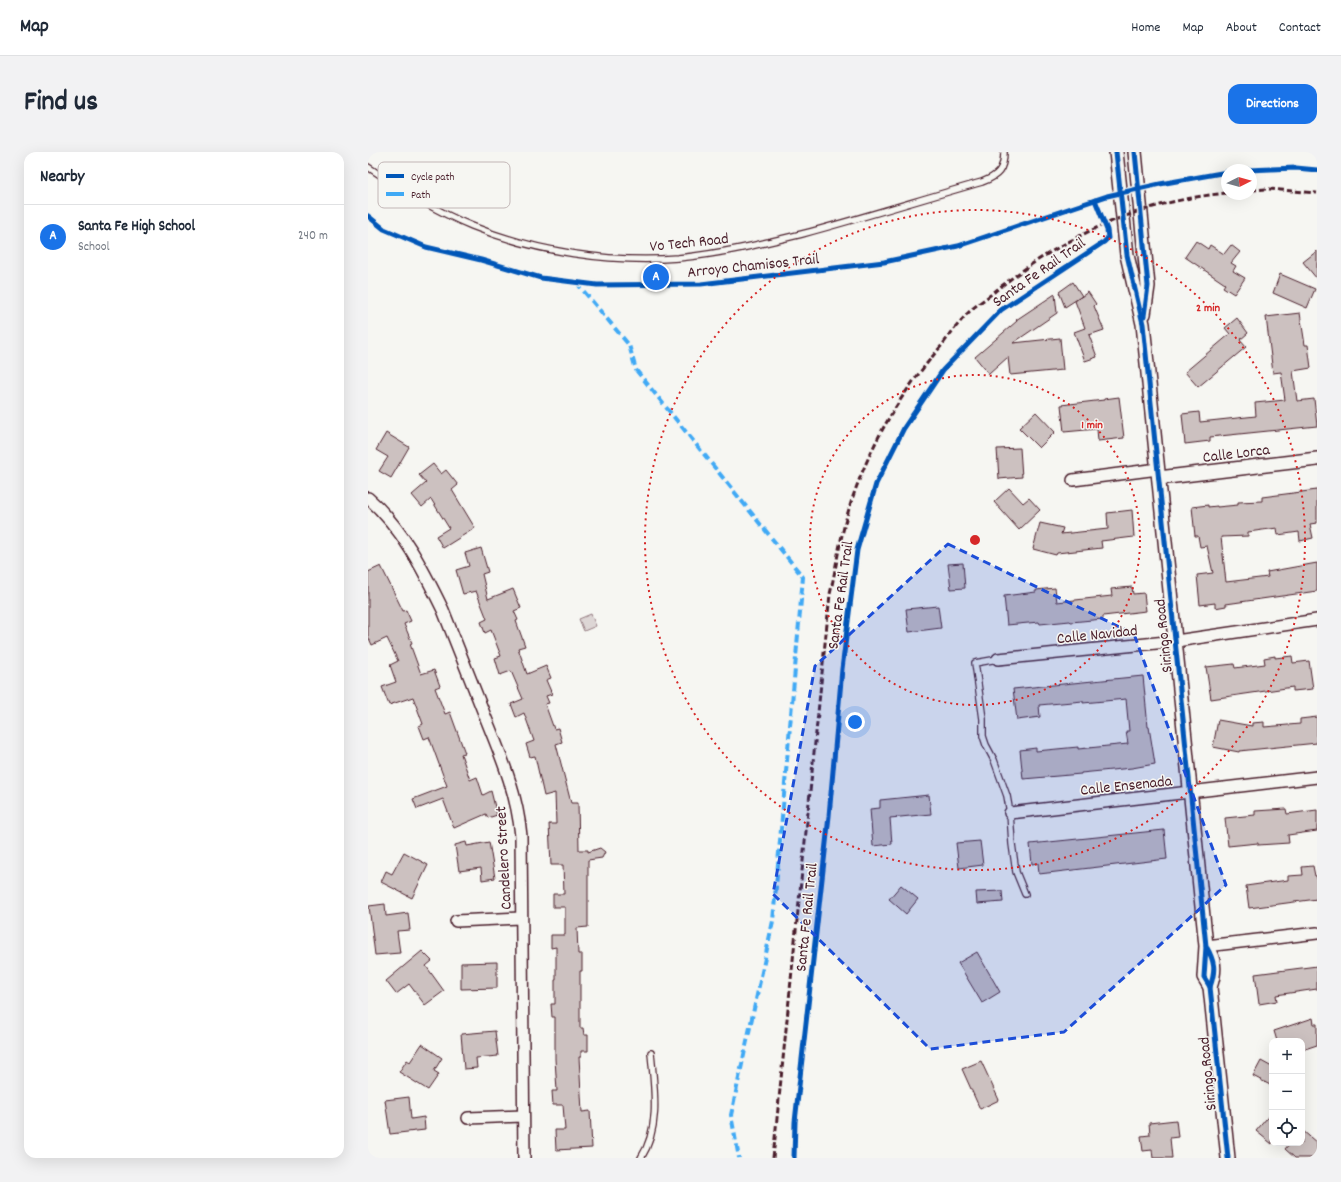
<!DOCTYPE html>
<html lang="en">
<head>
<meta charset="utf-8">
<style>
  :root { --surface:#fff; --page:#f2f2f3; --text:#1f2937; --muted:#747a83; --line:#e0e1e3; --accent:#1a73e8 }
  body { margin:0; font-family:Dekko,sans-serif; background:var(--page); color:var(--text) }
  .controls { position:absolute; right:12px; bottom:12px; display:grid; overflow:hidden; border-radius:8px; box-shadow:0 4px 16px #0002 }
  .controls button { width:36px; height:36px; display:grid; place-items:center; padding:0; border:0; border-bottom:1px solid var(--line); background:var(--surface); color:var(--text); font:20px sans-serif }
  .compass { position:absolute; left:853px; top:12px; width:36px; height:36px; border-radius:50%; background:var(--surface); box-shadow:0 4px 16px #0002; rotate:84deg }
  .you { position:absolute; left:487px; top:570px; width:14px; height:14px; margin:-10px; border:3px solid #fff; border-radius:50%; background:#1a73e8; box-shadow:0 0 0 6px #1a73e833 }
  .badge { display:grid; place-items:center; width:26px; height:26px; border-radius:50%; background:var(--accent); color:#fff; font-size:13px; font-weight:700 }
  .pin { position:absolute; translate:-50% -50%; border:2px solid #fff; box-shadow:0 1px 4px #0006 }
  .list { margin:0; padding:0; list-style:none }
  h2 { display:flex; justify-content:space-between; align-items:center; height:52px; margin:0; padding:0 16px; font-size:17px }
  h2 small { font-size:13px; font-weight:400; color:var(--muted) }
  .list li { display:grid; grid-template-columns:26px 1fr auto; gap:12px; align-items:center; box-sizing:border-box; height:64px; padding:0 16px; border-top:1px solid var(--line) }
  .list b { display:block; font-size:15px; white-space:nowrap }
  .list p { margin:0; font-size:13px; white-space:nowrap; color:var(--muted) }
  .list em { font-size:13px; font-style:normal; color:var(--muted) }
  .icon { flex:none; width:22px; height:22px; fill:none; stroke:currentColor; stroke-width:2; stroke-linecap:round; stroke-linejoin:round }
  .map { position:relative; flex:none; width:949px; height:1006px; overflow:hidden; border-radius:12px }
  header { display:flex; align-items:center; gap:24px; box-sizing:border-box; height:56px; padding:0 20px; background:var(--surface); border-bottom:1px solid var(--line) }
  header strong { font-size:19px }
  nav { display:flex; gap:22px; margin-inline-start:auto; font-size:14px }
  .intro { display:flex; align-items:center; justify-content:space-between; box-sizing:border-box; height:96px; padding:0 24px }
  h1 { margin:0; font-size:28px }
  .button { padding:10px 18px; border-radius:12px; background:var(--accent); color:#fff; font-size:14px; font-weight:700 }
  main { display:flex; gap:24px; padding:0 24px }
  aside { flex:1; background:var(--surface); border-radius:12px; box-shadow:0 4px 16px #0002 }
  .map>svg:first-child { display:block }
  .green { fill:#ddd6d5; stroke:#947a80 }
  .building { fill:#ccc1c0; stroke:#4a1f2b }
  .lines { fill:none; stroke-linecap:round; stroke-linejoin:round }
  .service-casing { stroke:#4a1f2b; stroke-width:8 }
  .minor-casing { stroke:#4a1f2b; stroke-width:14 }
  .tertiary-casing { stroke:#4a1f2b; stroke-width:16 }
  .service { stroke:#f6f6f2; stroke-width:5.5 }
  .minor { stroke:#f6f6f2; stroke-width:11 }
  .tertiary { stroke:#f6f6f2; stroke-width:13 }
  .rail { stroke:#4a1f2b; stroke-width:3; stroke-dasharray:6 3; stroke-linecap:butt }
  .quiet { stroke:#3fa9f5; stroke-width:4; stroke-dasharray:8 4; stroke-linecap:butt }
  .cycleway-casing { stroke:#f6f6f2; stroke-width:8 }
  .cycleway { stroke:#0057b8; stroke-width:5 }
  .marked { fill:#1d4ed8; fill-opacity:0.2; stroke:#1d4ed8; stroke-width:3; stroke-dasharray:8 5; stroke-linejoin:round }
  .ring { fill:none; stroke:#d62828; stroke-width:2; stroke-dasharray:2 4 }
  .labels { text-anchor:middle; stroke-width:3; stroke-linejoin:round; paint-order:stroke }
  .street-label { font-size:16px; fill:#4a1f2b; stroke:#f6f6f2 }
  .key { fill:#f6f6f2; stroke:#c2b6b6; stroke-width:1 }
  .key-label { font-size:11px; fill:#4a1f2b }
  .centre { fill:#d62828; stroke:#f6f6f2; stroke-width:2 }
  .ring-label { font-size:12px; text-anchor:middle; font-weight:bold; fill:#d62828; stroke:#f6f6f2; stroke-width:3; stroke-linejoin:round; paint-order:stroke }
</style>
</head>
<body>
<header>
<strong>Map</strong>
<nav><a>Home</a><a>Map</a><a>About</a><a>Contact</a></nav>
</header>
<div class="intro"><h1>Find us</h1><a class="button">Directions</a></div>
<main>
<aside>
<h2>Nearby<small></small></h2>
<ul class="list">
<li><span class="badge">A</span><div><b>Santa Fe High School</b><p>School</p></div><em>240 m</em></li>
</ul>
</aside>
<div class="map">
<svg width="949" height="1006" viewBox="0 0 949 1006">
  <rect width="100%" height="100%" fill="#f6f6f2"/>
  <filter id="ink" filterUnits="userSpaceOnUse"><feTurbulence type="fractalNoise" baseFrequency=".025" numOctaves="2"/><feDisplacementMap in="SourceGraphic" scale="8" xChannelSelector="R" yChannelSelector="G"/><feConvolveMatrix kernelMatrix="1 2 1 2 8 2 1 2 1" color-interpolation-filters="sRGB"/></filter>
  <g filter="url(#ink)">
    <path class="green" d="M223,462L228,474L216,479L211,467Z"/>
    <g class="building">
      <path d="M828,89L840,97L842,93L856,102L863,93L872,100L863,111L868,114L865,119L877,126L866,142L855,135L857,132L817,105Z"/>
      <path d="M949,99V127L935,110Z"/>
      <path d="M912,122L947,137L939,156L905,141Z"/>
      <path d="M705,130L714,144L697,155L691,140Z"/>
      <path d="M720,140L728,152L726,154L736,178L721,183L729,205L717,209L706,180L717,176L707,149Z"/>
      <path d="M687,142L689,161L645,191L692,186L695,218L642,223L640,205L621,222L607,205L649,169L648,168Z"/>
      <path d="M932,161L937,193H940L943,216L925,219L929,249L946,247L949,274L842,285V289L817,292L814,262L831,260L832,270L888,264L887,251L917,248L913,220L905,221L898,165Z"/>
      <path d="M869,166L880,181L872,188L878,195L830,235L817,220L862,182L857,176Z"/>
      <path d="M751,245L756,286L730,289L729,277L696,280L693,253L736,248V247Z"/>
      <path d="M668,260L687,280L671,296L651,276Z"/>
      <path d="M18,281L41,295L23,326L11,319L20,305L8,298Z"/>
      <path d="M652,296L654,325L631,327L629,297Z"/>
      <path d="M65,312L73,322L78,318L90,333L84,338L107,376L75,396L68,384L81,376L63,347L54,355L44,343L58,331L51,323Z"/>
      <path d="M641,336L655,351L661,346L672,358L651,378L626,350Z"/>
      <path d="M949,338V371L942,372L945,386L932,389L931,380L910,383L909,376L880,380V384L853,385L858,430L900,425L899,420L949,411V439L858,452V454L847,456V451L832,453L829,423L845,421L839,394L832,395L830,384H827L824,355L840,353V355L849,354V355L870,353V350L894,349V345Z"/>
      <path d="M764,358L766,385L733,389L734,396L689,401L688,403L665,397L672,371L695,376L693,382L740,377L739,361Z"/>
      <path d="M113,396L120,420L114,422L120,447L145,437L153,456L146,459L150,468L148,469L157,494L150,496L159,522L178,514L183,526L178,528L184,542L178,544L181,551L177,552L186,577L190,576L194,590L188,592L203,651H210L211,698H220V700L232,696L237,700L234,706L220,708V775L209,776L210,802H214V819H212V876H215L216,883H220V899H213V905H211L214,960L222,959L224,996L188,998L187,978H197L195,953H185L184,939H189L187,907V865H184L183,852H187V828H188V795L183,796V783H197V755H185V742H196L195,713H183L181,672H188L187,641L176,644L167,604L162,605L158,592L166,589L156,561L148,565L143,552L155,547L143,519L132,523L127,506L133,504L123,478L117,481L113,470L119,467L108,439L95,442L88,418L101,414L97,401Z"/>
      <path d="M595,411L597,436L583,437L580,412Z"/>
      <path d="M13,414L35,459L38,458L43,469L36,472L44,491L42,492L53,522L66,518L72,534L67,536L77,562L82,560L86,571L97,601L93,602L102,628L109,625L115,643L123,639L129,663L120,666L118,662L86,676L75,647L49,657L45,647L79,634L61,585L56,587L51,574L55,572L45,545L21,553L14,535L28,530L22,513L30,509L19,486L4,493L0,484V420Z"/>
      <path d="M764,435L765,442L776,441L778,459L735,464V467L703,470L702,469L672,472L671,470L639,473L636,444L668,440V438L687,436L689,450L744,444L743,437Z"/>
      <path d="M570,454L573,476L541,480L538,457Z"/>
      <path d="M907,504V506L924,504L925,511L941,509L945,537L925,539V535L843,547L838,515L866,512L867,516L897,512L896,506Z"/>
      <path d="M775,524L780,575H781L787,612L764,616L713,621V622L655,627L652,598L668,596V599L710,595V597L760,592L758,579H761L758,547L715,551V549L671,553L672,565L649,568L645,537Z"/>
      <path d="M949,565V591L871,599V600L845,595L850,568L884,574V571L896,570V575L932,572V567Z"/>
      <path d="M561,643L563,662L522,666L524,692L505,694L502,657L512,656V648Z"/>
      <path d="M918,657L919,662L949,658V679L920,683L921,691L890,693V691L860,694L857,666L887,663V659Z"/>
      <path d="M796,678L799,707L671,722L670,711L664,712L662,692Z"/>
      <path d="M612,689L615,713L591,716L588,691Z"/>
      <path d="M98,690L99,694L121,690L127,726L114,728L113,716L91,719L87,693Z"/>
      <path d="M36,700L60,713L44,746L13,730L18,719L24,722Z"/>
      <path d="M945,714L947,724H949V747L881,756L878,734L920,728V724L935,723L934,715Z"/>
      <path d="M533,733L550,747L538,762L521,747Z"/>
      <path d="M634,739L635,750L609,752L608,740Z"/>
      <path d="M17,752L18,764L40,761L42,778L29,779L32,801L7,803L1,754Z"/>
      <path d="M54,799L64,809L58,814L76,839L57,853L41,832L28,842L18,829Z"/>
      <path d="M609,800L632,840L614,851L590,811Z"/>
      <path d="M129,810V836L93,837V811Z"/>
      <path d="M949,814V837L908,843L909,849L891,852L887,822Z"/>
      <path d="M945,866L946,872H949V893L934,898V889H909L906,879Z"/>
      <path d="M127,879L130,904L108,906L109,916L96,917L93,882Z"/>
      <path d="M54,892L74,906L66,919L71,922L60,938L31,920L39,908L42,910Z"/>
      <path d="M613,909L631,948L612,957L594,917Z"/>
      <path d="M893,909L904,915V934L885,924Z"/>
      <path d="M41,945L43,967L56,965L57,978L22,982L17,948Z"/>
      <path d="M904,960V992L888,979Z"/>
      <path d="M808,968L810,985L802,986L804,1006H785L784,998L775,999L773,984L782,983L781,971Z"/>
      <path d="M934,978L949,991V1002L945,1006H927L917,997L922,991H934Z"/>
    </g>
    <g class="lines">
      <defs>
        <g id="service">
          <path d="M0,15C33,37 67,59 104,74C168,100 241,111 310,106C352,102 393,92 434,82C494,66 554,47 614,30C630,24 636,18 636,0"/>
          <path d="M630,507L607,511L615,567V584L618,593L626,608L639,644L642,661L644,692L648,720L657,742"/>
          <path d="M273,1006C293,975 286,935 283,901"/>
        </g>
        <g id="minor">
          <path d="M705,328L790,317"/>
          <path d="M0,346C34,375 56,419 75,458C89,494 103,529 117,564C133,604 149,640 153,684L156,1006"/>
          <path d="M630,507L808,489L949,468"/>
          <path d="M642,661C745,649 847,636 949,625"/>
          <path d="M88,769L153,766"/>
          <path d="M838,794L949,781"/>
          <path d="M100,966L155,964"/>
        </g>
        <g id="tertiary">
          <path d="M748,0L759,103L775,172L838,794L836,825L842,835"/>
          <path d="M767,0L780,134L776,162"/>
          <path d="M791,326L949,307"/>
          <path d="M842,801C848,812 846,824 842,835L860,1006"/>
        </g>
      </defs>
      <use href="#service" class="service-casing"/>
      <use href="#minor" class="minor-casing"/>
      <use href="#tertiary" class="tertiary-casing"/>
      <use href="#service" class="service"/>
      <use href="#minor" class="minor"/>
      <use href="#tertiary" class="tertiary"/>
      <g class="rail">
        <path d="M883,38L900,37L949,41"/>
        <path d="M405,1006L462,442C467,421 470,399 475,379C482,349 494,318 508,290C526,254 549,222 575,192C582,182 590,172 598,163C607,153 621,145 631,136C698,83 774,49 859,41"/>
      </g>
      <path class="quiet" d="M208,130L261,193L268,218L435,425L405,769L363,963L371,1006"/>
      <defs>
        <g id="cycleway">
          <path d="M748,0L759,103L775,172L838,794L836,825L842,835"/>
          <path d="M767,0L780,134L776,164"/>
          <path d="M880,18L928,16L949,18"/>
          <path d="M0,64L16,77L58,95L113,108L173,126L229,133L333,132L516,110L590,94L739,44L792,32L859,20"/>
          <path d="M838,794C847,810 848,818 842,835L860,1006"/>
          <path d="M426,1006L427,970L461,664L474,517L489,398L508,332L536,276L575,218L633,158L736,90L740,86L739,78L727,48"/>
        </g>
      </defs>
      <use href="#cycleway" class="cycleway-casing"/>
      <use href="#cycleway" class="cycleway"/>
    </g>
  </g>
  <path class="marked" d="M580,392L766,482L858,733L696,880L562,897L405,742L447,514Z"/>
  <g class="ring">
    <circle cx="607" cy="388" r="165"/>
    <circle cx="607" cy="388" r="330"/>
  </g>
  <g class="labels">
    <g class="street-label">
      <text transform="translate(321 89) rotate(-6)" y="6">Vo Tech Road</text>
      <text transform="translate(385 112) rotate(-6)" y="6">Arroyo Chamisos Trail</text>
      <text transform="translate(670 119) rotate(-35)" y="6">Santa Fe Rail Trail</text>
      <text transform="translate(868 300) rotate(-7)" y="6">Calle Lorca</text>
      <text transform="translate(471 443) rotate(-82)" y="6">Santa Fe Rail Trail</text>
      <text transform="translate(729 481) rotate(-6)" y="6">Calle Navidad</text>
      <text transform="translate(794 484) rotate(-96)" y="6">Siringo Road</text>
      <text transform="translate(758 632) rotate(-6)" y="6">Calle Ensenada</text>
      <text transform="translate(134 706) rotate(-93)" y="6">Candelero Street</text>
      <text transform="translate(437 765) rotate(-84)" y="6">Santa Fe Rail Trail</text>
      <text transform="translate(838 922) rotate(-96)" y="6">Siringo Road</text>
    </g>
  </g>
  <rect x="10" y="10" width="132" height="46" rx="6" class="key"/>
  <rect x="18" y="22" width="18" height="4" fill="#0057b8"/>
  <rect x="18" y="40" width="18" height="4" fill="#3fa9f5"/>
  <g class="key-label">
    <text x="43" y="28">Cycle path</text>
    <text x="43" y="46">Path</text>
  </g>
  <circle cx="607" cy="388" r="6" class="centre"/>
  <g class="ring-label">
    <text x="840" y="159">2 min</text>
    <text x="724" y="276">1 min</text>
  </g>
</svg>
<div class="controls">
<button>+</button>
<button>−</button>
<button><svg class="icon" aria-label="locate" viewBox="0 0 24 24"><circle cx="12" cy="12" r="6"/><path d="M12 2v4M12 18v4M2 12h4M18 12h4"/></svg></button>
</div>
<svg class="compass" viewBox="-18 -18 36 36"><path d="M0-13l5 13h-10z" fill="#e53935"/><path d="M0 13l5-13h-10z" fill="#747a83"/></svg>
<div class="you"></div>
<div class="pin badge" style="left:288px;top:125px">A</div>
</div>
</main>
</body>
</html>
